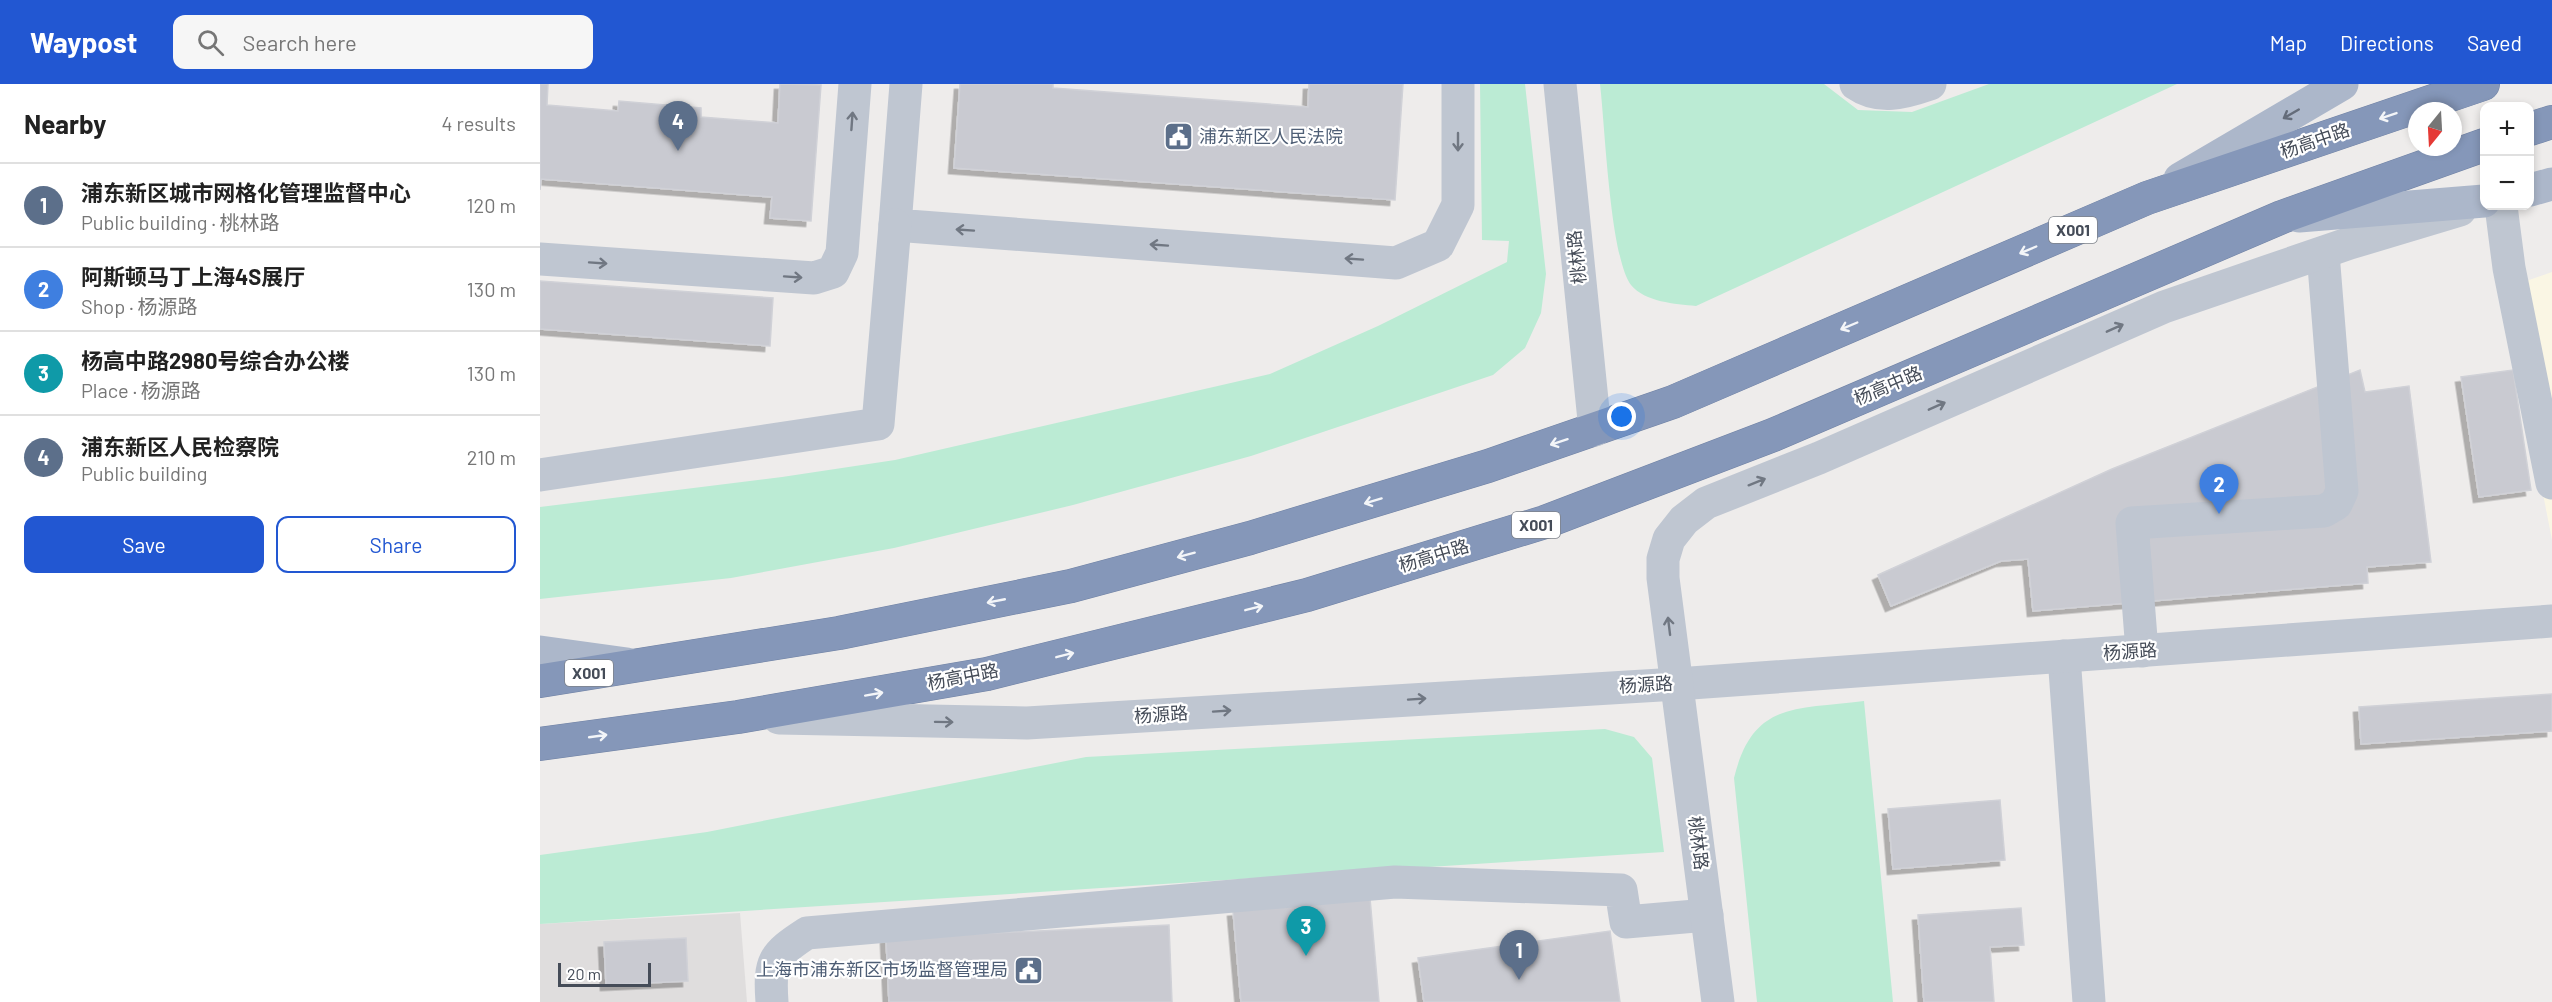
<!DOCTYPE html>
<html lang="en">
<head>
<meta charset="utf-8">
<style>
  :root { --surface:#fff; --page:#f6f6f6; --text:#222; --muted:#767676; --line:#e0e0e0; --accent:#2257d2 }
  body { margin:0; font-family:Barlow,"Noto Sans SC",sans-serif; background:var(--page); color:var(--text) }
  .controls { position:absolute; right:18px; top:18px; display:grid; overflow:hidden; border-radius:12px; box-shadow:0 3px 9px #0003 }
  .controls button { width:54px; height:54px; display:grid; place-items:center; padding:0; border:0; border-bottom:2px solid var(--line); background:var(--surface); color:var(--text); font:30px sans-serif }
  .compass { position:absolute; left:1868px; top:18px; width:54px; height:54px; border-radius:50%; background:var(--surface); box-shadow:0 3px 9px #0003; rotate:198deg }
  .scale { position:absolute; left:18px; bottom:15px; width:93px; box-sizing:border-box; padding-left:6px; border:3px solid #454c58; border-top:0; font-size:16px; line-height:21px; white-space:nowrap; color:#454c58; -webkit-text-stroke:4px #fff; paint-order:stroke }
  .you { position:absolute; left:1082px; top:333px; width:21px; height:21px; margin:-15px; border:4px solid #fff; border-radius:50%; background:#1a73e8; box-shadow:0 0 0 9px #1a73e833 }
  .badge { display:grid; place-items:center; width:39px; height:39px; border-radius:50%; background:var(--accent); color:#fff; font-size:20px; font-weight:700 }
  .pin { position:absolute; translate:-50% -50px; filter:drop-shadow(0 2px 3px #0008) }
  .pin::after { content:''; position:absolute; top:32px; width:21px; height:18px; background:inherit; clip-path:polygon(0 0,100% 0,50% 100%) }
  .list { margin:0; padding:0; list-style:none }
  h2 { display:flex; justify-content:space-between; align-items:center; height:78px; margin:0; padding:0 24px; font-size:26px }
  h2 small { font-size:20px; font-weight:400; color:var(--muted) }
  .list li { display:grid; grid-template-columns:39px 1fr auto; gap:18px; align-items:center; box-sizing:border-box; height:84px; padding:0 24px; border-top:2px solid var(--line) }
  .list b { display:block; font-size:22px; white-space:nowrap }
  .list p { margin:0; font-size:20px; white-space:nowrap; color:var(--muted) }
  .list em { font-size:20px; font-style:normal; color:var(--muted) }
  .actions { display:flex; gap:12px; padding:18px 24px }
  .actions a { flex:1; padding:14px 0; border:2px solid var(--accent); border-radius:12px; text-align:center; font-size:21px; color:var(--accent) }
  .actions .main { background:var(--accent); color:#fff }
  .icon { flex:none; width:33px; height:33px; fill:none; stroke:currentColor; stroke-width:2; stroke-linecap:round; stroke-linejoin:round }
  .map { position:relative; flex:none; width:2012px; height:918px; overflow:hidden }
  header { display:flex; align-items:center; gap:36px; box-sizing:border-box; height:84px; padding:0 30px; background:var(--accent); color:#fff }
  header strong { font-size:28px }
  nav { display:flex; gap:33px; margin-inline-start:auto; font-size:21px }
  .search { width:420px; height:54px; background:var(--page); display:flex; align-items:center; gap:15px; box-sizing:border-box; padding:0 21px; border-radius:12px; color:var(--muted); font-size:22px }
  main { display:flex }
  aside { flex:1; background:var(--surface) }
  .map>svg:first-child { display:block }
  .commercial { fill:#faf6e4 }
  .education { fill:#dfdddd }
  .green { fill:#bbebd4 }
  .building { fill:#c9cad1; stroke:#d0d1d7; stroke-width:1.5; filter:url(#shadow) }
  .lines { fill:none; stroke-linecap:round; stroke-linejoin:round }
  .highway-casing { stroke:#7082a4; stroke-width:34 }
  .minor { stroke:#bfc6d1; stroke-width:33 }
  .major { stroke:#acb7ca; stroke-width:33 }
  .highway { stroke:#8597b9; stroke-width:33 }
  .oneway { stroke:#646c7a }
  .oneway2 { stroke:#f3f5f8 }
  .oneway3 { stroke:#707782 }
  .labels { text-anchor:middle; stroke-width:4.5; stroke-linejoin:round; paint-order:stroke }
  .shield { fill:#fff; stroke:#7d828a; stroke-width:1.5 }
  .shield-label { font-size:16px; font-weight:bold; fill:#454c58 }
  .service-label { font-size:18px; fill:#4e5e75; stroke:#fff; text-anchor:start }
  .street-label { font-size:18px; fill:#454c58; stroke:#fff }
</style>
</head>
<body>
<header>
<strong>Waypost</strong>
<div class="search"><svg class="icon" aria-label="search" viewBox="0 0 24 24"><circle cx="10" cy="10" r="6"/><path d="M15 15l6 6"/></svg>Search here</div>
<nav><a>Map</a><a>Directions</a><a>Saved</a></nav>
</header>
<main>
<aside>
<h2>Nearby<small>4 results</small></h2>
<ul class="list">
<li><span class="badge" style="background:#5c6f8a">1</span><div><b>浦东新区城市网格化管理监督中心</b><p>Public building · 桃林路</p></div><em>120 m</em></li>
<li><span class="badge" style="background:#3f7fe0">2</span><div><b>阿斯顿马丁上海4S展厅</b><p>Shop · 杨源路</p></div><em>130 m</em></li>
<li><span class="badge" style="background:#0f9aa8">3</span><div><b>杨高中路2980号综合办公楼</b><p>Place · 杨源路</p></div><em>130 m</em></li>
<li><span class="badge" style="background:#5c6f8a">4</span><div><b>浦东新区人民检察院</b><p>Public building</p></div><em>210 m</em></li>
</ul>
<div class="actions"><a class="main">Save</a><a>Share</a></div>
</aside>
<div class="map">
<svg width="2012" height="918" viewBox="0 0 2012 918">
  <defs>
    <filter id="shadow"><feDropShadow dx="-5.5" dy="5.5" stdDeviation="0" flood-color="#0004"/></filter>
  </defs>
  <rect width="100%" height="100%" fill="#eeeceb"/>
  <path class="commercial" d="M2012,188V456L1963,205Z"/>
  <path class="education" d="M200,829L207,918H0V840Z"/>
  <g class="green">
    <path d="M940,0H985L1006,190L1001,229L985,264L953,291L711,372L533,421L354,464L191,494L0,515V423L242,393L355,376L730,290L838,242L967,178L969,157L942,156Z"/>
    <path d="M1060,0H1284L1318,26L1372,28L1449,0H1637L1156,222C1135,220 1105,218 1091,201C1070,173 1065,41 1060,0Z"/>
    <path d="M1324,617L1353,918H1217L1194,694C1213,616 1257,626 1324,617Z"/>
    <path d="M1065,645L1094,653L1112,674L1124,768L0,840V771L167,748L546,673Z"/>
  </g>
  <g class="building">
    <path d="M0,0H8L7,21L78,27L79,17L161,24V33L238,39L240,0L281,1L271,137L230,134L232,113L1,95L0,106Z"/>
    <path d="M420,0H513V4L768,23L769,0H863L855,116L414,84Z"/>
    <path d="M0,197L233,214L230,262L0,245Z"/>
    <path d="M1820,286L1825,308L1869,302L1891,478L1827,483L1828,499L1493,527L1488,475L1461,477L1351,522L1338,491L1572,385Z"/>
    <path d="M1973,286L1991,406L1939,413L1921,293Z"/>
    <path d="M2012,610V647L1821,660L1819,623Z"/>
    <path d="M1460,716L1465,776L1353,785L1348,725Z"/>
    <path d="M830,814L839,918H701L693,827Z"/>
    <path d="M1481,824L1484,861L1450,863L1454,918H1384L1378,831Z"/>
    <path d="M629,841L632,918H349L346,854Z"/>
    <path d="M1070,847L1080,918H884L878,874Z"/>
    <path d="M146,854L148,897L66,901L64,858Z"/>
  </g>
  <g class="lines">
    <defs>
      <g id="highway">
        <path d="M1990,45L2012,38"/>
        <path d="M0,597L299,549L531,502L710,454L948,382L1133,318L1607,114L1943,0"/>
        <path d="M0,660L198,633L447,590L767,511L1005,438L1233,351L1742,133L1944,61"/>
      </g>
    </defs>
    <use href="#highway" class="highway-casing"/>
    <g class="minor">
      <path d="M366,0L355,141L856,179L898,161L918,121V0"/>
      <path d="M1020,0L1055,346"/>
      <path d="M1316,0C1339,16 1364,9 1390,0"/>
      <path d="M1961,122L1969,184L2012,399"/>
      <path d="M0,175L274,194L293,188L302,169L315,0"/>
      <path d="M0,391L338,340L355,141"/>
      <path d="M1602,567L1592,439L1784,427L1796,420L1802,407L1783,169"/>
      <path d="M1524,572L1549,918"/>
      <path d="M239,634L487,639L1137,600L2012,537"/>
      <path d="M232,918C229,877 233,871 267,849L855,798L1081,806L1086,838L1167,831"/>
      <path d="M1178,918L1123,494V475L1129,455L1144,436L1166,419L1279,374L1624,223L1810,159L1920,126"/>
    </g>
    <g class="major">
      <path d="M1640,95L1802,0"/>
      <path d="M1990,106L2012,100"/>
      <path d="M1759,132L1944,117"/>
      <path d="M0,568L87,580"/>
    </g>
    <use href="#highway" class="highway"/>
  </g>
  <defs><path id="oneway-shaft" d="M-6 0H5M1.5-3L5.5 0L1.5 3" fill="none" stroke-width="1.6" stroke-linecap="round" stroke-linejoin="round" transform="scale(1.5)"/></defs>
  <use class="oneway" href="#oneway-shaft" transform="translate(1751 30) rotate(150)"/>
  <g class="oneway2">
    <use href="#oneway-shaft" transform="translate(1848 32) rotate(161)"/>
    <use href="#oneway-shaft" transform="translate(1488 166) rotate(157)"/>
    <use href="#oneway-shaft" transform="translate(1309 242) rotate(157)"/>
    <use href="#oneway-shaft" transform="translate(1019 358) rotate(162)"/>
    <use href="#oneway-shaft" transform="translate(833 417) rotate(163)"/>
    <use href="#oneway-shaft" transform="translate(646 471) rotate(165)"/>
    <use href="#oneway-shaft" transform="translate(456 517) rotate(169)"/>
    <use href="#oneway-shaft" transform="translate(714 524) rotate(-14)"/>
    <use href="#oneway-shaft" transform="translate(525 571) rotate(-14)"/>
    <use href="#oneway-shaft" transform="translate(334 610) rotate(-10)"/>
    <use href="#oneway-shaft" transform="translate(58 652) rotate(-8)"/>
  </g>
  <g class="oneway3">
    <use href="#oneway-shaft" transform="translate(312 37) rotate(-86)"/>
    <use href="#oneway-shaft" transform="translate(918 58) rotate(90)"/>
    <use href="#oneway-shaft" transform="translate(425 146) rotate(-176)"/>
    <use href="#oneway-shaft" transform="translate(619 161) rotate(-176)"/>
    <use href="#oneway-shaft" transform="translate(814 175) rotate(-176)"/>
    <use href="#oneway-shaft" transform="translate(58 179) rotate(4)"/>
    <use href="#oneway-shaft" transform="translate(253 193) rotate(4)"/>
    <use href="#oneway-shaft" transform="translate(1575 244) rotate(-24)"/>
    <use href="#oneway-shaft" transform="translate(1397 322) rotate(-24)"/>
    <use href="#oneway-shaft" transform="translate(1217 398) rotate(-22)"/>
    <use href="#oneway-shaft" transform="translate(1129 542) rotate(-97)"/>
    <use href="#oneway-shaft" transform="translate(877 615) rotate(-4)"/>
    <use href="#oneway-shaft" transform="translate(682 627) rotate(-4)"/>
    <use href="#oneway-shaft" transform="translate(404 638) rotate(1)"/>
  </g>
  <defs>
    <symbol id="civic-square" viewBox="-11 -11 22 22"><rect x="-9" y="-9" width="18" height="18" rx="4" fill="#5c6f8a" stroke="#fff"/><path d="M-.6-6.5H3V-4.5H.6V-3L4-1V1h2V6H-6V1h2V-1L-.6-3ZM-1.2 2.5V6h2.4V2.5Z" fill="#fff"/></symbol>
  </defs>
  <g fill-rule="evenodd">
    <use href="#civic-square" x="622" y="36" width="33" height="33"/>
    <use href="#civic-square" x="472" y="870" width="33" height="33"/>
  </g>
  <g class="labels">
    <g class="shield">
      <rect x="1509" y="133" width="48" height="26" rx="4.5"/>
      <rect x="972" y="428" width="48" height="26" rx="4.5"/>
      <rect x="25" y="576" width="48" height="26" rx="4.5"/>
    </g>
    <g class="shield-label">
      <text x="1533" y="152">X001</text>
      <text x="996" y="447">X001</text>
      <text x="49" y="595">X001</text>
    </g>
    <g class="service-label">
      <text x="659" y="59">浦东新区人民法院</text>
      <text x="468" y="892" text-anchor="end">上海市浦东新区市场监督管理局</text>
    </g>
    <g class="street-label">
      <text transform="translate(1775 57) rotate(-19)" y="6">杨高中路</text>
      <text transform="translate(1037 173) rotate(-96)" y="6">桃林路</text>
      <text transform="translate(1348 302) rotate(-23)" y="6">杨高中路</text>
      <text transform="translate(894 472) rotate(-17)" y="6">杨高中路</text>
      <text transform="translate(1590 568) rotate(-4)" y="6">杨源路</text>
      <text transform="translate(423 593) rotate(-11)" y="6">杨高中路</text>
      <text transform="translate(1106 601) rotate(-3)" y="6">杨源路</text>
      <text transform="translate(621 631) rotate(-4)" y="6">杨源路</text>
      <text transform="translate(1158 759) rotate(83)" y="6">桃林路</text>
    </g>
  </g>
</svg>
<div class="controls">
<button>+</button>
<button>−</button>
</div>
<svg class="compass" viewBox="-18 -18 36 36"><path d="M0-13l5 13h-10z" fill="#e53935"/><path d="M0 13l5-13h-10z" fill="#767676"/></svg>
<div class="scale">20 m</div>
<div class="you"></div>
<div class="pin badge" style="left:979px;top:896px;background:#5c6f8a">1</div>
<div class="pin badge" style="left:1679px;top:430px;background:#3f7fe0">2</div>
<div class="pin badge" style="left:766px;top:872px;background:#0f9aa8">3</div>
<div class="pin badge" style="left:138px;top:67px;background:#5c6f8a">4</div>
</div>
</main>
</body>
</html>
